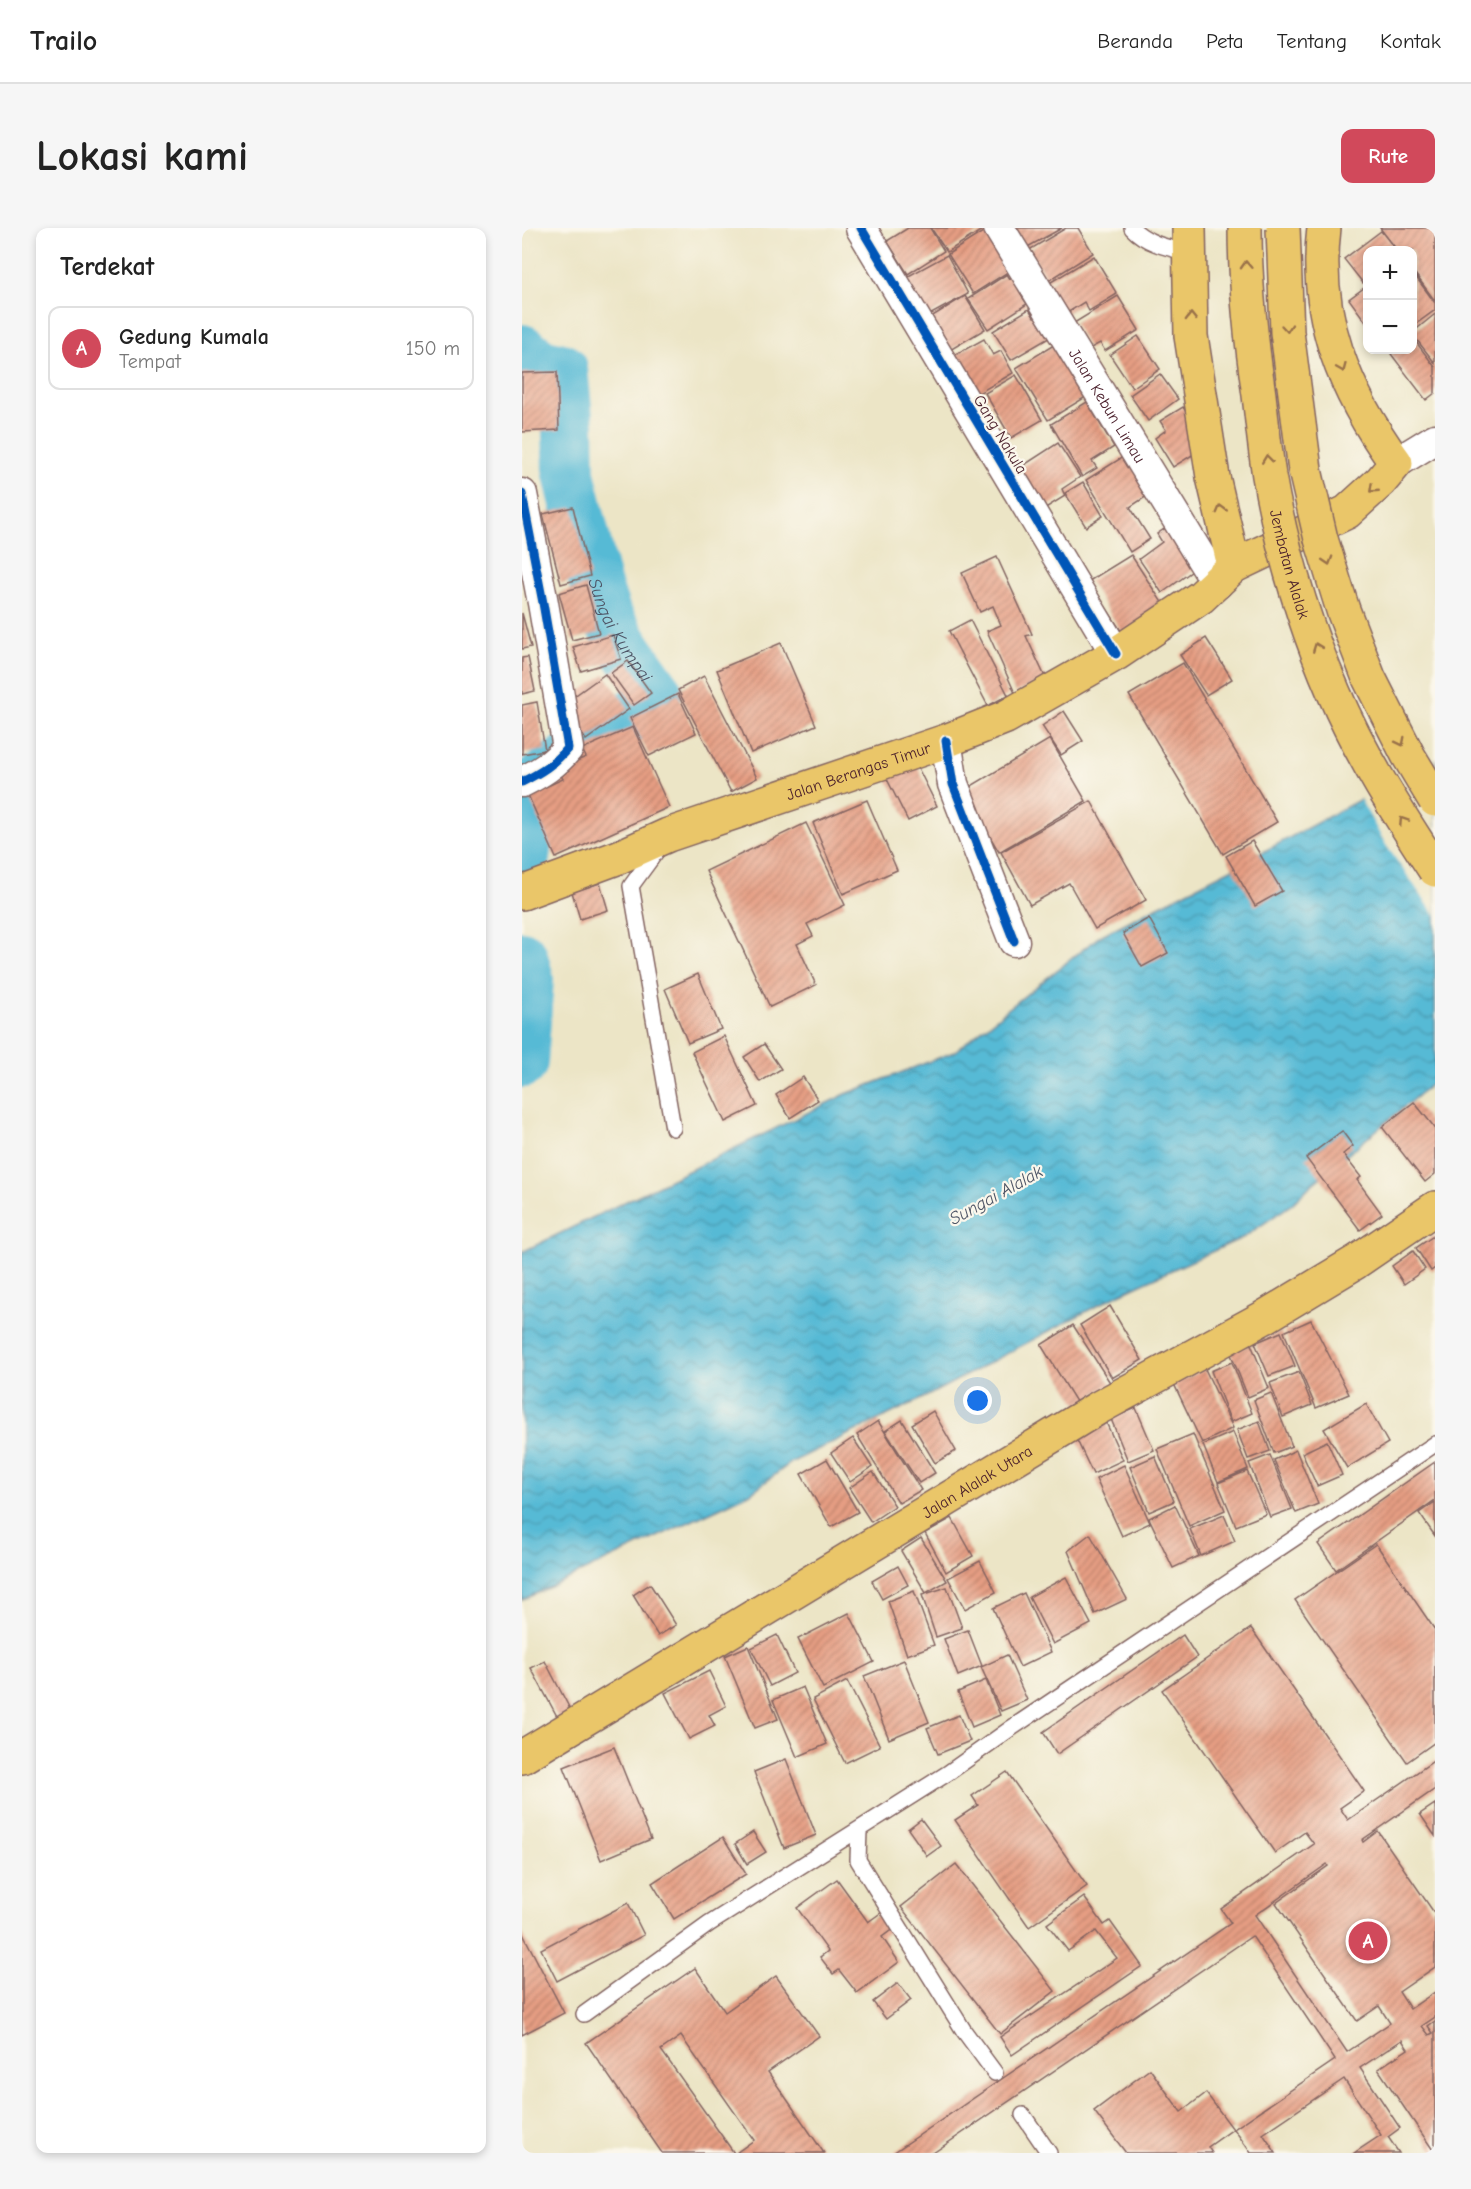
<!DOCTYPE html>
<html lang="id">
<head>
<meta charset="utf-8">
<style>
  :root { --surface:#fff; --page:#f6f6f6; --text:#222; --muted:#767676; --line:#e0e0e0; --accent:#d1495b }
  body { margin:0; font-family:"Comic Neue",sans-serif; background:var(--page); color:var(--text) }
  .controls { position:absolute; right:18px; top:18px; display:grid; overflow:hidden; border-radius:12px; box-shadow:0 3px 9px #0003 }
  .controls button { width:54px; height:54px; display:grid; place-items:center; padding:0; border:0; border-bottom:2px solid var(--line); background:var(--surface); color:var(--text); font:30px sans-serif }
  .you { position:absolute; left:456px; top:1173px; width:21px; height:21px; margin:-15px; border:4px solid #fff; border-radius:50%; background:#1a73e8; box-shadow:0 0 0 9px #1a73e833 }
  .badge { display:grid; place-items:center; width:39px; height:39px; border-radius:50%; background:var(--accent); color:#fff; font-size:20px; font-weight:700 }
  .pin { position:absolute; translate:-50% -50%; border:3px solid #fff; box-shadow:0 2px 6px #0006 }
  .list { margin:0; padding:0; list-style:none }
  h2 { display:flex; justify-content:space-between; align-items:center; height:78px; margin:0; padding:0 24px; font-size:26px }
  h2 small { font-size:20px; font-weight:400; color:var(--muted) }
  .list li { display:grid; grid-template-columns:39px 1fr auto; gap:18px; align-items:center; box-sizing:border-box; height:84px; margin:0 12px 12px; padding:0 12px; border:2px solid var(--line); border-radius:12px }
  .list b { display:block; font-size:22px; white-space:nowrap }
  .list p { margin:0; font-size:20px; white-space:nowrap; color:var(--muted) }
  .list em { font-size:20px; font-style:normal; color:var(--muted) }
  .map { position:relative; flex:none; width:913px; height:1925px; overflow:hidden; border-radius:12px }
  header { display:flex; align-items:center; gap:36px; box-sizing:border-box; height:84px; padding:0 30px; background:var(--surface); border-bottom:2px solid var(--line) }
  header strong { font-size:28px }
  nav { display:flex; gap:33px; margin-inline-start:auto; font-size:21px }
  .intro { display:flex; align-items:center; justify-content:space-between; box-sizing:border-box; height:144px; padding:0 36px }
  h1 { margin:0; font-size:42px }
  .button { padding:15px 27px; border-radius:12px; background:var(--accent); color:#fff; font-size:21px; font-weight:700 }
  main { display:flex; gap:36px; padding:0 36px }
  aside { flex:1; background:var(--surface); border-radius:12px; box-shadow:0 3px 9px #0003 }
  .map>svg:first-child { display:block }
  .water { fill:url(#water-waves); stroke:#506c80; stroke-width:1.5 }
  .pier { fill:#ece5c6 }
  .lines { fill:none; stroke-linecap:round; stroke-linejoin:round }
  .river { stroke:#56bad5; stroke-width:52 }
  .building { fill:url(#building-hatch); fill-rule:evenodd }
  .service-casing { stroke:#836461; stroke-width:18 }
  .minor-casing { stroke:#836461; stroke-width:33 }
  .primary-casing { stroke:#836461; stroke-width:36 }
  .service { stroke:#fff; stroke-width:15 }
  .minor { stroke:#fff; stroke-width:30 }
  .primary { stroke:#eac669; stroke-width:33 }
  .trunk-bridge-casing { stroke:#836461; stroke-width:36; stroke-linecap:butt }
  .trunk-bridge { stroke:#eac669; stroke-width:33 }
  .cycleway-casing { stroke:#fbf7ec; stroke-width:13 }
  .cycleway { stroke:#0057b8; stroke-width:9 }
  .oneway { stroke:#9a724a }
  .labels { text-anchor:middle; stroke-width:4.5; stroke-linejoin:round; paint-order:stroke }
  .street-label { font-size:16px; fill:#4a1f2b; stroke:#fbf7ec }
  .water-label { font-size:18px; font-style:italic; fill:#4e5566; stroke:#fbf7ec }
</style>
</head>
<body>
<header>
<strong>Trailo</strong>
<nav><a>Beranda</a><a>Peta</a><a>Tentang</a><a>Kontak</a></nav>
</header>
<div class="intro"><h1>Lokasi kami</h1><a class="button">Rute</a></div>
<main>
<aside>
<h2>Terdekat<small></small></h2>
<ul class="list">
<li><span class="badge">A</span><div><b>Gedung Kumala</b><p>Tempat</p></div><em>150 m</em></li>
</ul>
</aside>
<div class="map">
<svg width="913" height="1925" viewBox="0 0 913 1925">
  <defs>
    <pattern id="water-waves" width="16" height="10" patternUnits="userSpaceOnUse" patternTransform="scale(1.5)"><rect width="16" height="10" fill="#56bad5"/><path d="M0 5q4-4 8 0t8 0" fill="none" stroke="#4997ad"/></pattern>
    <pattern id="building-hatch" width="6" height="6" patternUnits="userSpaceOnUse" patternTransform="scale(1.5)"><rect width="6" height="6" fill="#e69e83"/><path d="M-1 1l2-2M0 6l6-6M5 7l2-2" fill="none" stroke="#bc806b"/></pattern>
  </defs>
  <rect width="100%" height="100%" fill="#fbf7ec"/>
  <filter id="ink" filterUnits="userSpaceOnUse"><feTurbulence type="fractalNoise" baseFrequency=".0167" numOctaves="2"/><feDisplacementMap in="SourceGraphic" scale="12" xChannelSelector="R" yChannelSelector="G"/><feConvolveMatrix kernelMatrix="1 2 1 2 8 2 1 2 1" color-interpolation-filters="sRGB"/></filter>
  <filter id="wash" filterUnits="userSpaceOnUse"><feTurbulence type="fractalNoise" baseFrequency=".008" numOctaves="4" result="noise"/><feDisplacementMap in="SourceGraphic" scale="24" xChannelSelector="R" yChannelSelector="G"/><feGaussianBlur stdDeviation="1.35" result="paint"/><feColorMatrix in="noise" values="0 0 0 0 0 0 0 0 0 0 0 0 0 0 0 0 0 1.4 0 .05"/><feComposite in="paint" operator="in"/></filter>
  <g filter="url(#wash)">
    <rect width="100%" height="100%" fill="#ece5c6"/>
    <path class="water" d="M913,531V853L787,959L770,976L722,1009L597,1066L405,1168L270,1234L227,1266L0,1372V1024L324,866L432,824L578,708L715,638Z"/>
    <path class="pier" d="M913,528V687L864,617L837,569Z"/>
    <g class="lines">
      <g class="river">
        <path id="s1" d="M0,122L19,136L40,141L46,199L47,246L73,355L84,387L106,424L134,463L117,482L1,563L3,621L0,642"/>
        <path d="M0,729L6,751L0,834"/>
      </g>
    </g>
    <g id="blocks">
      <g class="building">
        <path d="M386,0H408L422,23L386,46L365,13Z"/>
        <path d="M409,0H459L460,2L425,24Z"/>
        <path d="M491,0H540L502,21Z"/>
        <path d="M544,0H556L571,25L526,53L507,22Z"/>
        <path d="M858,0H911L913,2V73L891,43V22H875Z"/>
        <path d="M464,2L489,42L451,66L426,26Z"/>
        <path d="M859,3L874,22H846V52L841,55L822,31Z"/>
        <path d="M425,27L446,66L402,90L381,51Z"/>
        <path d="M572,28L595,66L567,83L562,74L542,87L524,57Z"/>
        <path d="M891,45L913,75V82L891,98Z"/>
        <path d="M485,46L488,51L496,46L507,65L501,70L505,76L466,101L446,71Z"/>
        <path d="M846,57V97L827,71Z"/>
        <path d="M443,68L463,101L428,122L409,89Z"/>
        <path d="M596,68L617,102L583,123L578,115L567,121L552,95Z"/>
        <path d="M507,81L512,89L519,85L532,107L489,132L471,103Z"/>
        <path d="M913,86V135L891,107V104Z"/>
        <path d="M616,108L638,141L610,160L588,127Z"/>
        <path d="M891,110L913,139V165L904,172L869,126L875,122H891Z"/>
        <path d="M462,111L471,127L479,123L491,145L455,166L433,127Z"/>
        <path d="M540,112L572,164L526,192L494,140Z"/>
        <path d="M35,144L37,202L0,204V145Z"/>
        <path d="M638,146L656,171L626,193L608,167Z"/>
        <path d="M494,147L520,192L489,210L463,165Z"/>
        <path d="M565,174L592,219L570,233L575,240L560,249L529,196Z"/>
        <path d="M661,179L685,218L651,239L633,210L644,202L638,193Z"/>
        <path d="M536,215L558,249L540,261L543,268L522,281L496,241Z"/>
        <path d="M604,227L628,266L608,279L628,311L608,324L564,252Z"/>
        <path d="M561,254L581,288L564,299L543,265Z"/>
        <path d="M51,279L68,348L39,356L21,286Z"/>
        <path d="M648,297L677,338L640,365L617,331L640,314L635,306Z"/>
        <path d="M609,327L643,379L601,406L567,353Z"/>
        <path d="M475,329L510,406L504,408L524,451L493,465L465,403L479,397L471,378L458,384L440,345Z"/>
        <path d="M64,357L77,405L50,412L37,365Z"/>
        <path d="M0,385L9,419L0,421Z"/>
        <path d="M448,392L486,467L466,478L427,403Z"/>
        <path d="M91,407L99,431L59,443L51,419Z"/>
        <path d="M684,410L710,451L684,467L658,427Z"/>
        <path d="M259,415L294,497L229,525L195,442Z"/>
        <path d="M6,429L13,463L0,466V430Z"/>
        <path d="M106,433L129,465L112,477L89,445Z"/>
        <path d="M661,435L755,594L701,626L607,467Z"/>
        <path d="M83,446L107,481L64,512L40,477Z"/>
        <path d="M182,448L235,550L209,564L156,462Z"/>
        <path d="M156,466L174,505L127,528L108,490Z"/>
        <path d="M15,474L23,522L0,526V477Z"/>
        <path d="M542,483L561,513L539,527L520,498Z"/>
        <path d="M111,499L147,579L34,630L6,567L41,551L36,541L64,529L60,521Z"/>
        <path d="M528,511L564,573L477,624L441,563Z"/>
        <path d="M391,530L415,578L386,593L362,545Z"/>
        <path d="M345,572L375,642L321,666L291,595Z"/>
        <path d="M569,573L624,672L573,701L547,655L508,677L479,624Z"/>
        <path d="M284,595L323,677L285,696L291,708L275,716L294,757L248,779L184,643Z"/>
        <path d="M730,613L760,663L733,678L704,628Z"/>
        <path d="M78,655L86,682L58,691L50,664Z"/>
        <path d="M627,690L646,725L620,739L601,705Z"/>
        <path d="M176,746L199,801L166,815L143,761Z"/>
        <path d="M202,808L235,878L203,894L170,824Z"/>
        <path d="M242,816L259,841L238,854L222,829Z"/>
        <path d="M281,849L296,872L268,890L254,867Z"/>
        <path d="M892,874L913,900V946L903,954L860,899Z"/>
        <path d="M820,903L831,918L821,926L839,949L835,952L860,986L838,1002L784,930Z"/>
        <path d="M913,1007V1040L909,1043L894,1020Z"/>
        <path d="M891,1023L903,1041L882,1056L870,1038Z"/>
        <path d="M588,1078L620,1132L590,1150L558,1097Z"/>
        <path d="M789,1092L827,1166L794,1180L762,1104Z"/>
        <path d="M551,1097L589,1156L556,1177L519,1117Z"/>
        <path d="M759,1104L773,1138L747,1148L733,1115Z"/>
        <path d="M729,1116L747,1160L726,1169L708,1124Z"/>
        <path d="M710,1134L730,1185L709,1194L689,1143Z"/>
        <path d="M683,1141L711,1200L680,1215L652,1156Z"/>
        <path d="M777,1144L790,1177L761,1189L748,1155Z"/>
        <path d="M749,1165L770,1218L752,1225L732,1172Z"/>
        <path d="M844,1176L866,1215L825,1240L802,1201Z"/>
        <path d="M614,1180L632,1222L606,1233L589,1191Z"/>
        <path d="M411,1183L434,1223L413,1235L390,1196Z"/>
        <path d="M380,1192L413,1245L397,1255L363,1203Z"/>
        <path d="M583,1192L601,1232L571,1246L552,1206Z"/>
        <path d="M356,1193L399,1262L377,1275L335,1207Z"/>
        <path d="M737,1193L748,1223L726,1231L715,1202Z"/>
        <path d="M711,1204L726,1241L696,1254L681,1217Z"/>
        <path d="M671,1206L703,1282L667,1298L635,1221Z"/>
        <path d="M331,1210L350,1239L328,1254L309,1225Z"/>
        <path d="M805,1213L820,1247L795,1258L780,1225Z"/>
        <path d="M774,1222L796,1276L774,1285L752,1232Z"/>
        <path d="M748,1227L770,1281L748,1289L727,1235Z"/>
        <path d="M633,1228L652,1273L627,1284L608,1239Z"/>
        <path d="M305,1231L336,1284L309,1299L279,1246Z"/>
        <path d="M913,1234V1272L814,1342L796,1316Z"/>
        <path d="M602,1237L628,1295L600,1308L574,1251Z"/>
        <path d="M725,1243L744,1286L714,1298L696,1255Z"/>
        <path d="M351,1244L373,1278L349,1294L327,1260Z"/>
        <path d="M913,1274V1308L897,1285Z"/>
        <path d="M653,1277L677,1328L651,1340L627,1290Z"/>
        <path d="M702,1287L713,1313L679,1328L668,1301Z"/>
        <path d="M430,1290L451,1328L424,1344L403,1305Z"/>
        <path d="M568,1306L605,1371L573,1386L546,1323Z"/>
        <path d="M399,1310L425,1353L404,1365L379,1323Z"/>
        <path d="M854,1316L913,1402V1514L885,1534L773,1372Z"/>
        <path d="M458,1333L474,1364L443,1381L426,1350Z"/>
        <path d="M376,1338L386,1357L360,1371L350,1353Z"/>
        <path d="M544,1349L569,1396L531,1416L507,1369Z"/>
        <path d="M128,1356L154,1397L136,1408L111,1367Z"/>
        <path d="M425,1359L440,1400L414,1409L400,1367Z"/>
        <path d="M392,1363L412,1417L385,1427L366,1373Z"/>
        <path d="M502,1365L529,1424L498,1439L471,1380Z"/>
        <path d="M327,1385L352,1434L301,1460L276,1411Z"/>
        <path d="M729,1400L842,1563L818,1580L826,1592L913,1532V1561L840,1612L841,1614L856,1603L913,1686V1739L877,1764L888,1781L913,1764V1789L900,1798L907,1807L911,1805L906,1798L913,1793V1925L856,1841L886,1821L880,1812L838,1840L878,1900L866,1909L877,1925H832L859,1907L822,1851L741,1906L754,1925H729L712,1901L813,1832L730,1708L411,1925H371L709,1695L699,1681L792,1616L783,1604L753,1625L640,1462ZM805,1636L806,1638L754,1675L835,1793L857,1778L868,1795L825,1824L733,1687Z"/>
        <path d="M446,1402L460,1438L436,1448L422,1411Z"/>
        <path d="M255,1407L273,1445L248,1458L229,1420Z"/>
        <path d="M661,1407L675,1429L535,1526L521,1504Z"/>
        <path d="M226,1418L256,1491L233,1500L203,1428Z"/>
        <path d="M485,1427L505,1472L479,1483L459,1439Z"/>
        <path d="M382,1432L407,1494L367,1511L342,1448Z"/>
        <path d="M23,1433L50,1485L37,1492L9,1440Z"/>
        <path d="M187,1443L204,1478L187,1487L193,1498L167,1511L143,1465Z"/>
        <path d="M464,1452L478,1487L450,1499L436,1464Z"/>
        <path d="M325,1453L358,1518L323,1535L291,1471Z"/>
        <path d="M281,1459L305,1516L275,1529L251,1472Z"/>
        <path d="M437,1487L448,1513L416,1526L405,1500Z"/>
        <path d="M92,1519L129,1611L79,1632L42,1539Z"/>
        <path d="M264,1531L294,1607L262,1620L232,1544Z"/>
        <path d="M485,1544L565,1658L507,1699L433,1592L456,1577L450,1568Z"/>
        <path d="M913,1576V1608L898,1586Z"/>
        <path d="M399,1591L419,1618L405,1628L386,1601Z"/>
        <path d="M231,1604L244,1624L225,1636L213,1616Z"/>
        <path d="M201,1609L224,1646L152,1691L130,1655Z"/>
        <path d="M434,1636L533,1763L478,1806L379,1679Z"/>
        <path d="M315,1651L346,1694L360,1684L372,1700L360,1709L377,1734L335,1765L317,1742L311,1746L298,1729L306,1723L275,1680Z"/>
        <path d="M562,1669L582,1697L588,1693L620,1738L490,1827L478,1809L595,1730L574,1703L546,1723L525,1696Z"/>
        <path d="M106,1675L122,1707L35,1753L19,1721Z"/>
        <path d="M0,1704L42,1785L0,1807Z"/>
        <path d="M173,1740L203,1784L254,1748L297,1808L246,1844L302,1925H214L232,1912L159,1808L139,1822L212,1925H140L64,1815Z"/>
        <path d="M376,1755L389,1772L364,1791L351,1774Z"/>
        <path d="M628,1841L659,1884L684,1865L711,1901L686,1919L690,1925H604L572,1883Z"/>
      </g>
    </g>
  </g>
  <g filter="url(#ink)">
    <use href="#blocks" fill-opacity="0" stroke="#836461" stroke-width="1.5"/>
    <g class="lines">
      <defs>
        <g id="service">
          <path d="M610,0C625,16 647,20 668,25"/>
          <path d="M139,617L109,658L151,900"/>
          <path d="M337,1602L336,1632L442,1803L473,1845"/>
          <path d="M62,1786L187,1696L426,1545L488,1501L913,1216"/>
          <path d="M501,1887L527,1925"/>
        </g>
        <g id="minor">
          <path d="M339,0L594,426"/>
          <path id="s2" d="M477,0L695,356"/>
          <path d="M874,235L913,211"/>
          <path d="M0,266L21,375L46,520C33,536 18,545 0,554"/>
          <path d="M424,513L431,556L492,713"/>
        </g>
        <g id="primary">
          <path d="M667,0L669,108L691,249L712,338"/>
          <path id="s3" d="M0,665L97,629L146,607L424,513L484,489L594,426L679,369L712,338L825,284L859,253L874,235C823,165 791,89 802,0"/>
          <path id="s4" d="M0,1529L576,1180L741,1090L834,1034L913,980"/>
        </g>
      </defs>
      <use href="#service" class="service-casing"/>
      <use href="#minor" class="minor-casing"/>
      <use href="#primary" class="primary-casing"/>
      <use href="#service" class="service"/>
      <use href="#minor" class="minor"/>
      <use href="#primary" class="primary"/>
      <defs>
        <g id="trunk-bridge">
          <path id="s5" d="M723,0C723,56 729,112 737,167C740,194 743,221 747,248C760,322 782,396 812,465C839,528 876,585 913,642"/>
          <path d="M761,0L765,104L783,242L799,311L821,382L847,450L886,527L913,572"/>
        </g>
      </defs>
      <use href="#trunk-bridge" class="trunk-bridge-casing"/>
      <use href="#trunk-bridge" class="trunk-bridge"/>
      <defs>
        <g id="cycleway">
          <path d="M339,0L594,426"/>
          <path d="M0,266L21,375L46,520C33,536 18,545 0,554"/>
          <path d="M424,513L431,556L492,713"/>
        </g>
      </defs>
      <use href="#cycleway" class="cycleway-casing"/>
      <use href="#cycleway" class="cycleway"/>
    </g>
    <defs><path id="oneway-chevron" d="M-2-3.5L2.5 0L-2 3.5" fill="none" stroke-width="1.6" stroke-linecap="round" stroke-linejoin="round" transform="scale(1.5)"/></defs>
    <g class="oneway">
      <use href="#oneway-chevron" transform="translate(724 37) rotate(-93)"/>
      <use href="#oneway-chevron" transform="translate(669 89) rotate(-91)"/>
      <use href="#oneway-chevron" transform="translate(765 100) rotate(85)"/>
      <use href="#oneway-chevron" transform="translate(820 140) rotate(67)"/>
      <use href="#oneway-chevron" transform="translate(745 231) rotate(-97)"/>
      <use href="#oneway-chevron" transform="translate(851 261) rotate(137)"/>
      <use href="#oneway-chevron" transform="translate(699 281) rotate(-105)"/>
      <use href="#oneway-chevron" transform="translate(806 333) rotate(73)"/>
      <use href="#oneway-chevron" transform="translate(795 419) rotate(-111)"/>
      <use href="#oneway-chevron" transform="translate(879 514) rotate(63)"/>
      <use href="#oneway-chevron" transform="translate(881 593) rotate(-123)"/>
    </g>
  </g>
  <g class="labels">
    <g class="street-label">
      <text dy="6" stroke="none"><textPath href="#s2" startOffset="208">Jalan Kebun Limau</textPath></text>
      <text transform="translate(479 206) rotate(59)" y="6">Gang Nakula</text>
      <text dy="6" stroke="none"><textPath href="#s5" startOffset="340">Jembatan Alalak</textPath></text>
      <text dy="6" stroke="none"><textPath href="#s3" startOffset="358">Jalan Berangas Timur</textPath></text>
      <text dy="6" stroke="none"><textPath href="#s4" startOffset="532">Jalan Alalak Utara</textPath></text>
    </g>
    <g class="water-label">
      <text dy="6" stroke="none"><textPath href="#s1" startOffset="316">Sungai Kumpai</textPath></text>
      <text transform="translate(474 967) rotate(-29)" y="6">Sungai Alalak</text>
    </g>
  </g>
</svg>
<div class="controls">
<button>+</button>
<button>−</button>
</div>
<div class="you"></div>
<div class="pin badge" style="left:846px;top:1713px">A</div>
</div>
</main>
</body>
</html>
